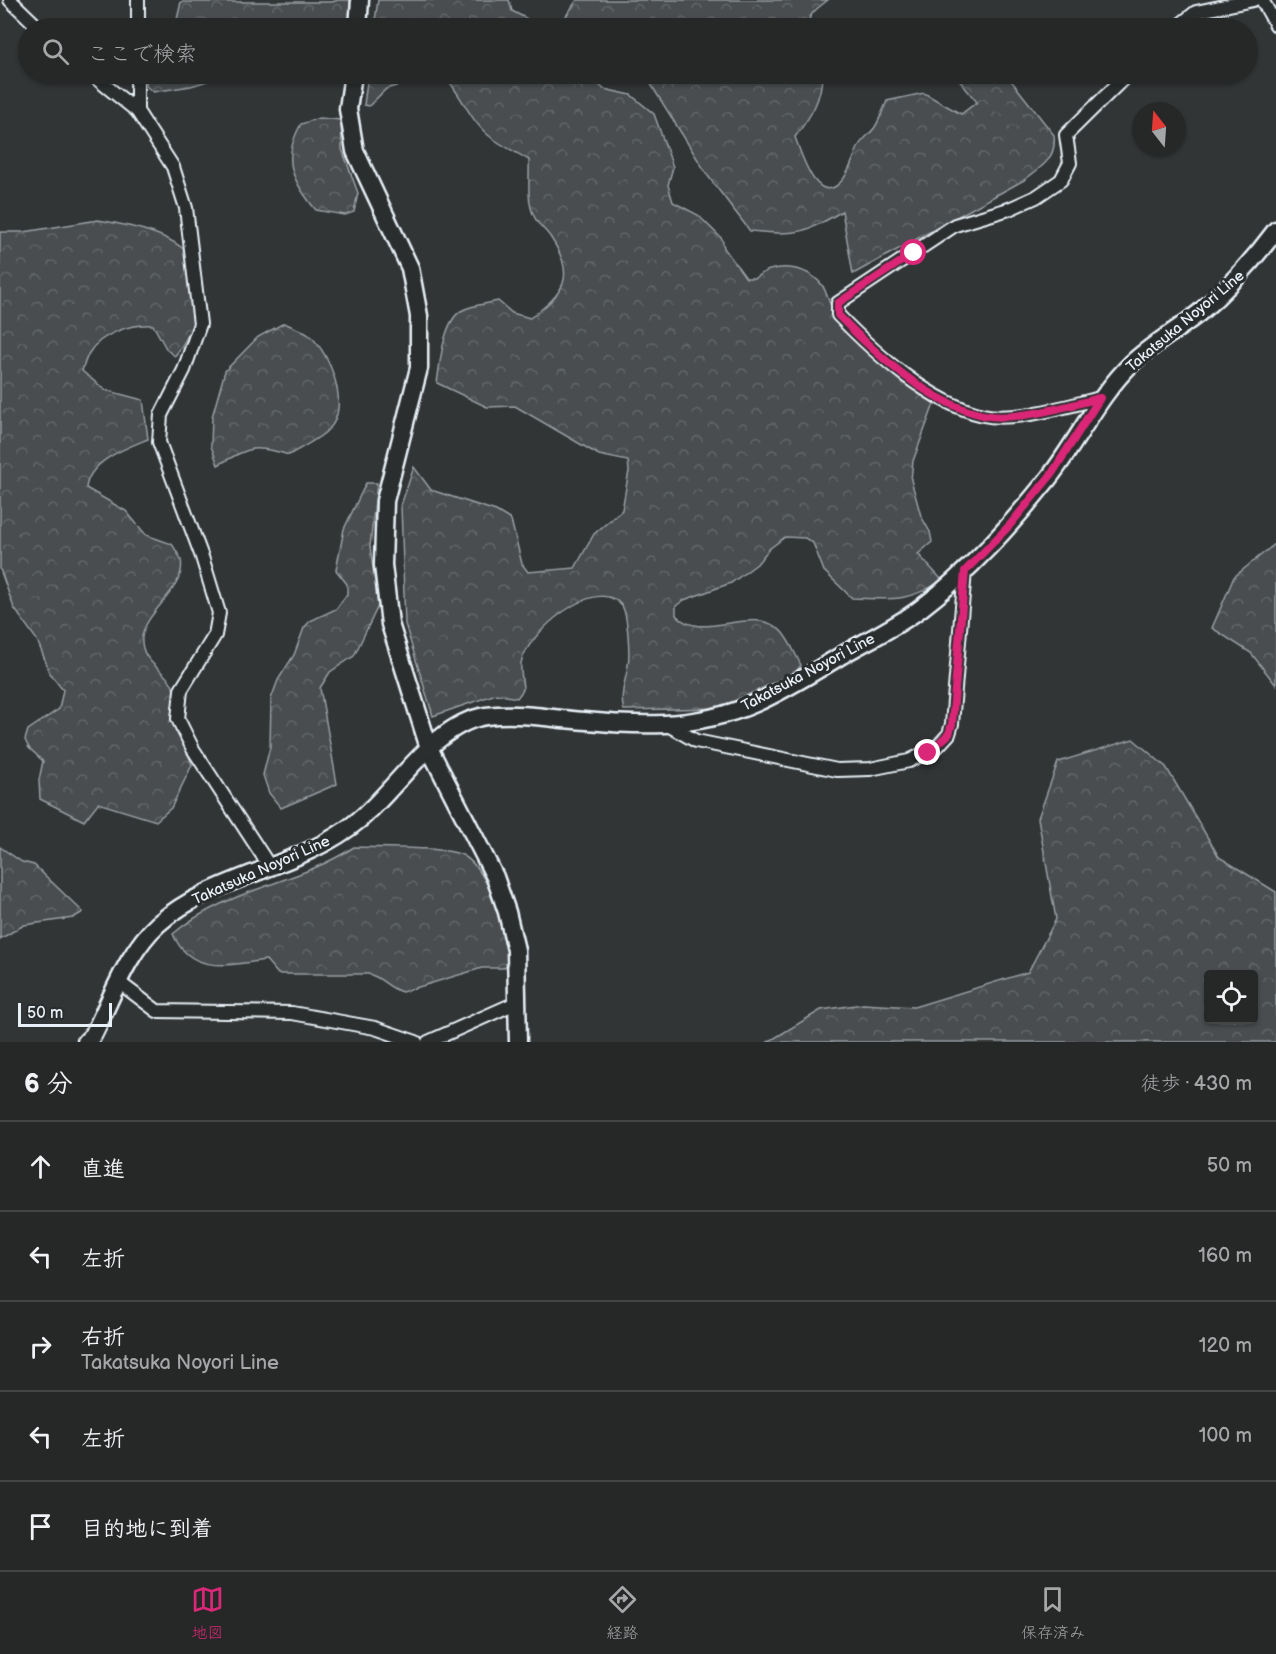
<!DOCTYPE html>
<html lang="ja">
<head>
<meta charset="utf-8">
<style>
  :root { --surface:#262828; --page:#323434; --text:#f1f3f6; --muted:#a4a6a8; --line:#424445; --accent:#db2777 }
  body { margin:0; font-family:"Balsamiq Sans","Klee One",sans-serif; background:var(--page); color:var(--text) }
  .controls { position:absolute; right:18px; bottom:18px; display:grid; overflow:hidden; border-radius:6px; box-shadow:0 2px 4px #0004 }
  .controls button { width:54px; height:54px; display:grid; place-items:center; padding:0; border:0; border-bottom:2px solid var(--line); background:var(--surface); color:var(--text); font:30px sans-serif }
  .compass { position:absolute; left:1132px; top:102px; width:54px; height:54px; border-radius:50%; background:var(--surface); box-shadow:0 2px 4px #0004; rotate:343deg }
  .scale { position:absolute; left:18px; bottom:15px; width:94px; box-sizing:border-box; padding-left:6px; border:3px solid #e8f1f8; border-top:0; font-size:16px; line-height:21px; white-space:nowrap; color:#e8f1f8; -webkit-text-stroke:4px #2a2d2e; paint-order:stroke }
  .stop { position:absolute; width:18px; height:18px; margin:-14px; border:4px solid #db2777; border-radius:50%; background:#fff }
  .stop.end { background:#db2777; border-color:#fff; box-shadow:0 2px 6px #0008 }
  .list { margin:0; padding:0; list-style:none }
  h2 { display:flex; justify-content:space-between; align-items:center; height:78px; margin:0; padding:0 24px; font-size:26px }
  h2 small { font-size:20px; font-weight:400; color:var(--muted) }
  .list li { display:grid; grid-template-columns:39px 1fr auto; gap:18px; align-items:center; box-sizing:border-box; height:90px; padding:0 24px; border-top:2px solid var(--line) }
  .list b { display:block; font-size:22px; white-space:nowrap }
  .list p { margin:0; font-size:20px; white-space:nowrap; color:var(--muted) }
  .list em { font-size:20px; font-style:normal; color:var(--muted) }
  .icon { flex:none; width:33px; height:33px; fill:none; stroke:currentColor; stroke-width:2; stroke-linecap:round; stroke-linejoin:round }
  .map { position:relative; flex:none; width:1276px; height:1042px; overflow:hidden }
  .search { position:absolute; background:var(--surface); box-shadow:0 2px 4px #0004; left:18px; right:18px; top:18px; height:66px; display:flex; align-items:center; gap:15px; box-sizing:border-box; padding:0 21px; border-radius:33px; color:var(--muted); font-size:22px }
  .sheet { height:528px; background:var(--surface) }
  nav { display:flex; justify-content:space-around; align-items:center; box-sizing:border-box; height:84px; border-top:2px solid var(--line); background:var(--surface); font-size:16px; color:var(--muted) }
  nav a { display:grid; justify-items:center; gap:3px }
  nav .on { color:var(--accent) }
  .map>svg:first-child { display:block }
  .forest { fill:url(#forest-crowns); stroke:#989fa4; stroke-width:1.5; fill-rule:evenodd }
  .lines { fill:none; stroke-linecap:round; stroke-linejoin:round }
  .street-casing { stroke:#e8f1f8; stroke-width:16 }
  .secondary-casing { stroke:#e8f1f8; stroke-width:21 }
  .street { stroke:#2a2d2e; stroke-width:12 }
  .secondary { stroke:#2a2d2e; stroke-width:16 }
  .route { stroke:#db2777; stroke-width:8 }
  .labels { text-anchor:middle; stroke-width:6; stroke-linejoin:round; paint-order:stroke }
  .street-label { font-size:15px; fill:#e8f1f8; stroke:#2a2d2e }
</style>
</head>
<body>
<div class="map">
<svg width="1276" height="1042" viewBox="0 0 1276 1042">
  <defs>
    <pattern id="forest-crowns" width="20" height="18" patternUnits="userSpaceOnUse" patternTransform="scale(1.5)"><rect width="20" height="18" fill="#494d4f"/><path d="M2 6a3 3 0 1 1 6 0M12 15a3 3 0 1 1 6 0" fill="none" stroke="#636769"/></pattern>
  </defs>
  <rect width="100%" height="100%" fill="#323536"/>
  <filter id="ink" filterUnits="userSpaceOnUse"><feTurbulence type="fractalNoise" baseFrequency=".0167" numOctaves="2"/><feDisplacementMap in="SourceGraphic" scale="12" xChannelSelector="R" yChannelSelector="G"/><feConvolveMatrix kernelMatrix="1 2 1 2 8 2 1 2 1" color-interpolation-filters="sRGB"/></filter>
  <g filter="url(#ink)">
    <g class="forest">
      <path d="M338,0H350L349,28H175L181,2H332Z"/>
      <path d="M378,0H509L512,11L544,28H374Z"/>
      <path d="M577,0H828C818,8 807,14 808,28H576L566,16Z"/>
      <path d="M147,74H231L191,86L153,92L146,86Z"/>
      <path d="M368,74H438L386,89L369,106L364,105Z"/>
      <path d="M443,74H586L604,89L631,95L654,114L673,167L668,185L673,202L698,215L722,239L724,248L746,278H755C774,262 806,265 822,285C827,292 828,302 833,310C841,322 853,334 863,345C884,367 911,385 934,404L913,461L911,480L921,516L930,532L932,542L918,554L942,580C908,603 891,599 852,598L824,571L813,543L805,538L785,537L769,549L757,564L731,583L684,600L676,606V615C701,644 756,602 782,632C790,641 795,654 801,665L795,673L719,708L624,710C619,696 626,680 628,665C630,655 628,615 622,606C597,572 526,635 521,663C520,671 523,682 523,690L517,698L496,694L433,716L405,624L401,505L414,467L431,490L496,511L511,520L522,564L528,572L575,568L594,534L622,510L629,471L628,461L599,455L515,406L487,407L437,383C440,364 443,322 461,311C471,305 487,304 498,301L512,313L530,318C564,293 577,277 551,238C546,230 537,224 534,216C526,200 530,177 529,160C516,152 500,145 488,135C469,119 460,92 443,74Z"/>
      <path d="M637,74H822C822,100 810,117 795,137C801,153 818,213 844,178C851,168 854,155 860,144C864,138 871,133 875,127C880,119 883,110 887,101L924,93L961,114L977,102L954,74H1006L1054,135C1057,159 1041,167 1024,180L853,274L842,211C804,235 794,235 750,231L708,176L647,78Z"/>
      <path d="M319,118L341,120L342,149L358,193L354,212L345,215L316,210C292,181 281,159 301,124Z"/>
      <path d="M98,220C127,225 182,234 196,265C198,271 197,282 198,288C200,313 189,337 175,356L167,350L153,325C132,323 100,334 89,353C86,358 84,365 82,371L105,390L143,400L148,439C126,448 89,461 86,488L126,511L146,535L172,544C175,549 179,555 181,560C187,588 145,611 142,637C140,659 159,667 170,681C177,690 173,702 175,713C178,730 186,748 192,765L171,808L156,821L98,803L84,821L40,799L39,780L43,761L29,748L25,740L28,730L59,709L63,690L51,675L37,640L14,608L0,569V232H24Z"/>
      <path d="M284,323C292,327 303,330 310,336C330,353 351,407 329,429C318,440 302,447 289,455C254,444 250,447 218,465L211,446L212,417L225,371L258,337Z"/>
      <path d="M366,483H377L370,546L378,606L354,656L330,672L320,688L337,784L281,808L269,793L263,775L270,747L271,699L278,680L294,655L304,628L310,621L336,609L347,594V584L336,570L344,529Z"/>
      <path d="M1276,543V685L1251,653L1212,628L1234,577Z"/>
      <path d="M1133,739L1166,767L1219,857L1276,892V1042H768L821,1010L863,1004L914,1007L1028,972L1056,919L1038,818L1058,762ZM1208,975H1254V1020H1208Z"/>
      <path d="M0,847L22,862L34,865L83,912L73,918L24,925L0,939Z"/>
      <path d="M354,847C378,848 446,846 464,856C492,873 504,933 511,963L503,968H482L402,992C388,988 382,977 368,974H278L266,960C230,965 190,975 173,934C225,889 298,884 354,847Z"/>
    </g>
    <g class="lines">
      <defs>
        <g id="street">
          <path d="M10,0L39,28"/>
          <path d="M1262,0L1276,25"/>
          <path d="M138,28V0"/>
          <path d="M1176,28L1196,12L1253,0"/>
          <path d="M91,74L137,111L173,167L186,208L200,324L184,370L161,415L159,442L202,557L219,613L215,635L181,690L178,719L193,749L270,867"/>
          <path d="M137,111V74"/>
          <path d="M1100,398C1068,406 1014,422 983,415C928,402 876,354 838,315V303L955,225L1009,209L1036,197L1061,180L1070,163L1066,135L1128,74"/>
          <path d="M668,725L696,741L837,770L870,769L909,761L937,747L949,734L952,724L965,571"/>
          <path d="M120,983L157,1011L292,1013L375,1028L416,1042"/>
          <path d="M428,1042L518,1002"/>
        </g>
        <g id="secondary">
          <path d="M358,28L360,0"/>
          <path d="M353,74L348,109L355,151L410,268L419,316V368L385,501L383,565L390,624L429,748L495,877L507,912L516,950L518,1042"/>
          <path d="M86,1042L93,1035C112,998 127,952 158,924C215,874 300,869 359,820C397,789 435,723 486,716C512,713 537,716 562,719C631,725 690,732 756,703C785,690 814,672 842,655C868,640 896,627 920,609C969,572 1010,526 1048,479C1078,441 1097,397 1132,363C1152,344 1178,330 1199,313C1230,287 1252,262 1276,230"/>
        </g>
      </defs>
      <use href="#street" class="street-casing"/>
      <use href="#secondary" class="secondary-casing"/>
      <use href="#street" class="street"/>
      <use href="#secondary" class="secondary"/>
    </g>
  </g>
  <g class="lines" filter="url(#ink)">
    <path class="route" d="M914,253L838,303V315C876,354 928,403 983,415C1014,422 1068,406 1100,398L1051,475L1009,526L965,571L952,724L949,734L928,753"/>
  </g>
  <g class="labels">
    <g class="street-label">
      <text transform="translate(1185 321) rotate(-40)" y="5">Takatsuka Noyori Line</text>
      <text transform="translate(808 672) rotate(-28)" y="5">Takatsuka Noyori Line</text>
      <text transform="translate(261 870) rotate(-24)" y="5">Takatsuka Noyori Line</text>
    </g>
  </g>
</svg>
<div class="controls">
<button><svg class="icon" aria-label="locate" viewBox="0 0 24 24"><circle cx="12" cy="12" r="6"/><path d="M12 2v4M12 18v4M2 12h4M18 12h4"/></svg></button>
</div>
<svg class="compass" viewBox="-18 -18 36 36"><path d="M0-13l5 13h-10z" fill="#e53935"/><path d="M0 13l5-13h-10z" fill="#a4a6a8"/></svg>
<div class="scale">50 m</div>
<div class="stop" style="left:914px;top:253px"></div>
<div class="stop end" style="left:928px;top:753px"></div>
<div class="search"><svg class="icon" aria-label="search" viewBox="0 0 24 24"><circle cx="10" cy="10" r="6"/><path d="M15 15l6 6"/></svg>ここで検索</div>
</div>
<section class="sheet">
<h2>6 分<small>徒歩 · 430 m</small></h2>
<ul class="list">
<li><svg class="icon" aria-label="ahead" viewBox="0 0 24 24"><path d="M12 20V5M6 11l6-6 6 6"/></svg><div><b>直進</b></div><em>50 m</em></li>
<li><svg class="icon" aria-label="left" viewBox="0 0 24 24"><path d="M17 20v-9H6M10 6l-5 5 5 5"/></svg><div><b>左折</b></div><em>160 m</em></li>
<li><svg class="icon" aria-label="right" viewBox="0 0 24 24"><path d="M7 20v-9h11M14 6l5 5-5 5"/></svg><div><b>右折</b><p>Takatsuka Noyori Line</p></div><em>120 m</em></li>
<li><svg class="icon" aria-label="left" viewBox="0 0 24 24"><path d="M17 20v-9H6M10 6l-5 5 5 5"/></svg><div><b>左折</b></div><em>100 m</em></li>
<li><svg class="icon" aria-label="arrive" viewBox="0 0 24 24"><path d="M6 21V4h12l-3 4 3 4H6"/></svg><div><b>目的地に到着</b></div></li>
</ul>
</section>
<nav>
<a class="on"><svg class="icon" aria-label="map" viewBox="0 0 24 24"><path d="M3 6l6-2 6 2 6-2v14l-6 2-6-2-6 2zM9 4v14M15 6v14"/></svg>地図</a>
<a><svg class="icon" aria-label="directions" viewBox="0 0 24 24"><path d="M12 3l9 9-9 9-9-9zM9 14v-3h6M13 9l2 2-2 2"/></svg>経路</a>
<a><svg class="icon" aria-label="saved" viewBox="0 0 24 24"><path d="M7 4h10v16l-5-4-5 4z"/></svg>保存済み</a>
</nav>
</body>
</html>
